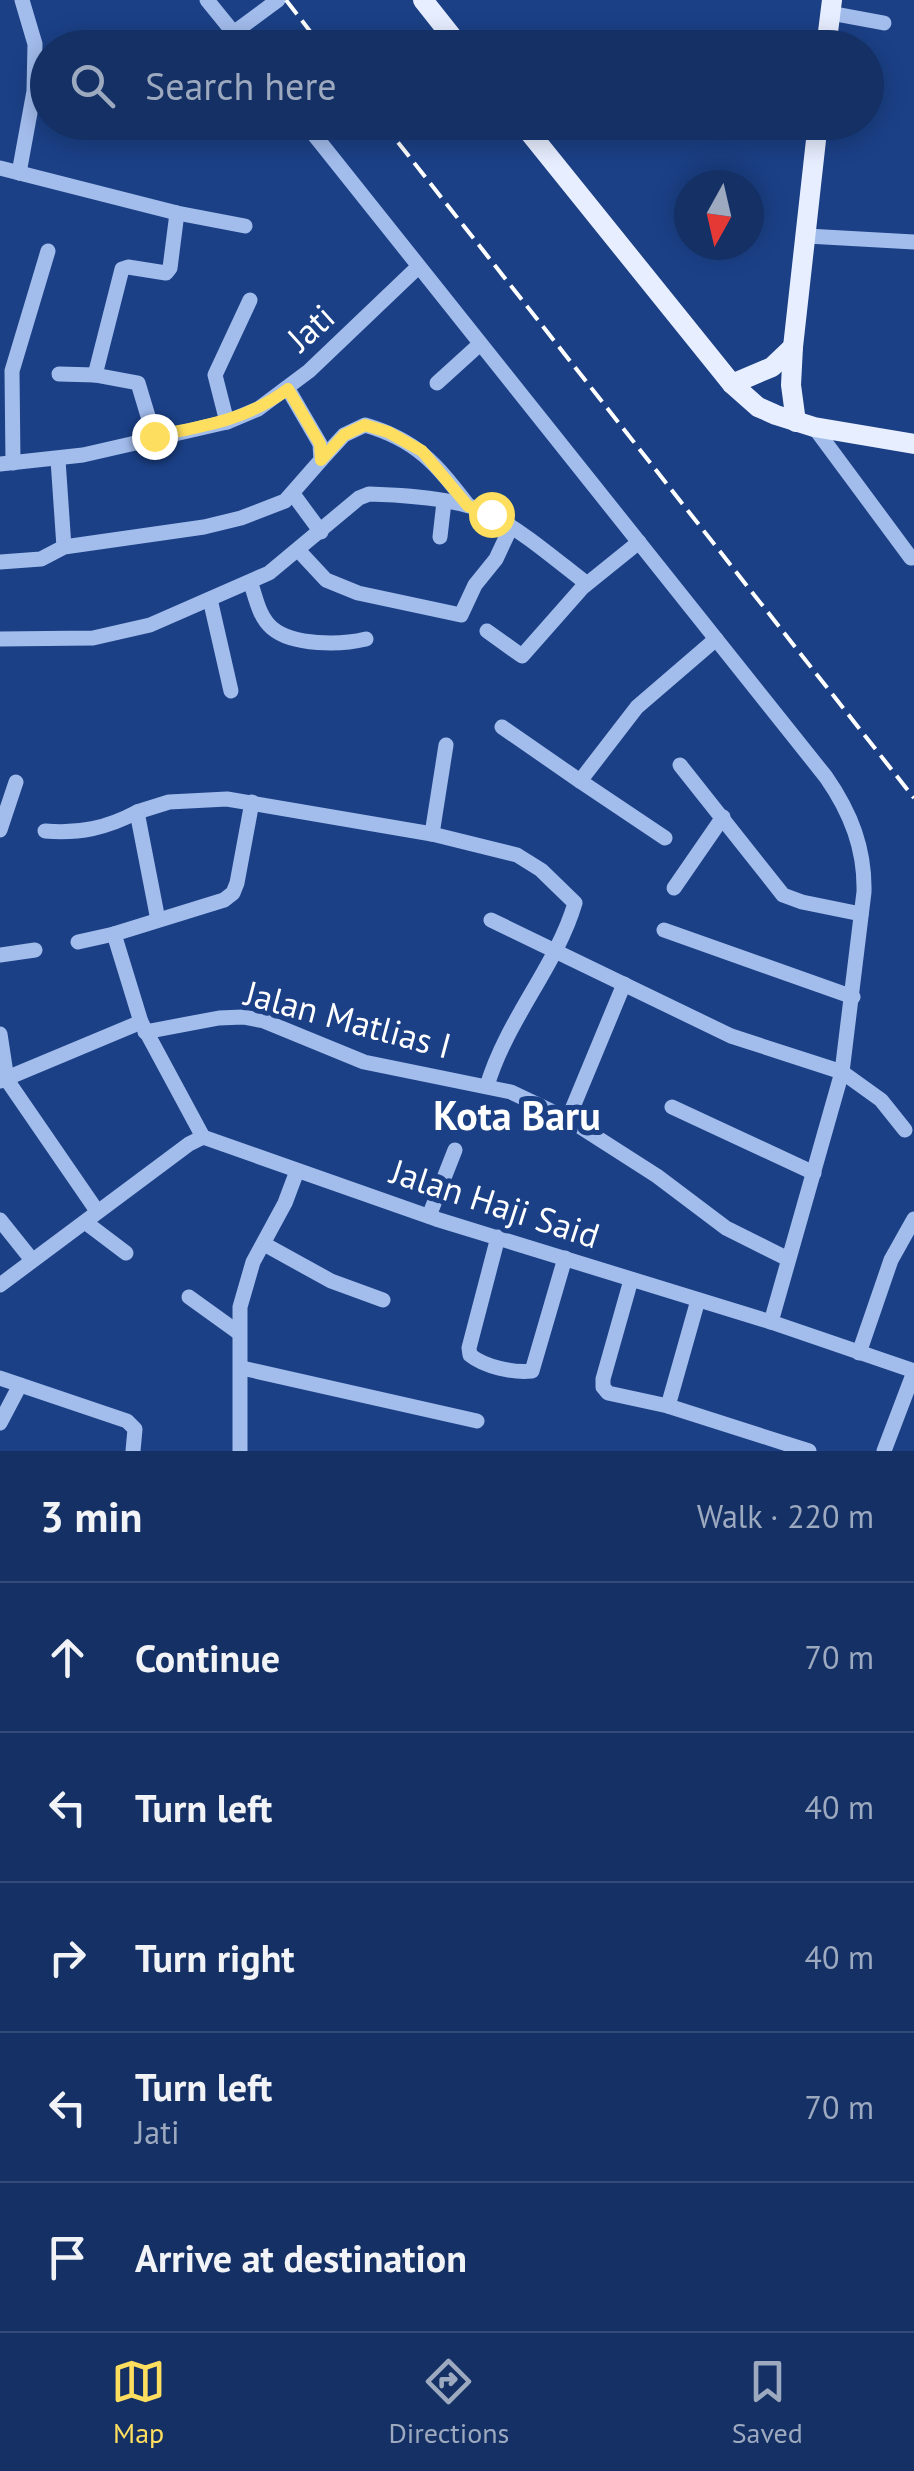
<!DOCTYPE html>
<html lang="en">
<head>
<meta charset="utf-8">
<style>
  :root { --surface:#143064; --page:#1d386a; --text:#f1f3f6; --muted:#9da9bf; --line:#334b78; --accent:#fdde5e }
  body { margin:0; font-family:"PT Sans",sans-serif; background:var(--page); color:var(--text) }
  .compass { position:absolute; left:674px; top:170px; width:90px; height:90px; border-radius:50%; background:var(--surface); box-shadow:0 5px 25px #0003; rotate:188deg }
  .stop { position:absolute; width:30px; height:30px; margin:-22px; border:8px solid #fdde5e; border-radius:50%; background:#fff }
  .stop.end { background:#fdde5e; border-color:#fff; box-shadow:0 2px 10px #0008 }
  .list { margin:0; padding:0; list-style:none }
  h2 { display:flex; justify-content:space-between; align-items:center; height:130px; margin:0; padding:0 40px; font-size:42px }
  h2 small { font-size:32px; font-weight:400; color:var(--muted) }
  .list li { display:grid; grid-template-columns:65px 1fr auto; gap:30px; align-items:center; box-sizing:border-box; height:150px; padding:0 40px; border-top:2px solid var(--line) }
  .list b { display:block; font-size:38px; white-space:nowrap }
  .list p { margin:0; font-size:32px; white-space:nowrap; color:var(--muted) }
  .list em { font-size:32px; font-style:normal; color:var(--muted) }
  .icon { flex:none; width:55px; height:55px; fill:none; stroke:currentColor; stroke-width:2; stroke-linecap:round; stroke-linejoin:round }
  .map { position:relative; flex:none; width:914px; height:1451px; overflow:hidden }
  .search { position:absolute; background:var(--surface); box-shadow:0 5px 25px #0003; left:30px; right:30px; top:30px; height:110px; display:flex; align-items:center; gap:25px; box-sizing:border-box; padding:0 35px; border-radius:55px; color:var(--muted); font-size:38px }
  .sheet { height:880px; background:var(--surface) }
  nav { display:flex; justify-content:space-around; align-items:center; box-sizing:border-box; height:140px; border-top:2px solid var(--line); background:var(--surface); font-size:28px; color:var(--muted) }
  nav a { display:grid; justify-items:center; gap:5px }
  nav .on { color:var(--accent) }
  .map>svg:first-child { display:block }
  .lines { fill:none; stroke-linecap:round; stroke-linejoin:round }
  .minor { stroke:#a2bcec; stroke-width:15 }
  .major { stroke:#e7eeff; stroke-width:20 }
  .rail { stroke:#fff; stroke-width:4; stroke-dasharray:18 8; stroke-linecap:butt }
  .route { stroke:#fdde5e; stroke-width:12 }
  .labels { text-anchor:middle; stroke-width:10; stroke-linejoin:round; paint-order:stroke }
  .street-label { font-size:35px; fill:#fff; stroke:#1b4086 }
  .quarter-label { font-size:40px; font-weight:bold; fill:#fff; stroke:#1b4086 }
</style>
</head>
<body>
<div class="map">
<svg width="914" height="1451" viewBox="0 0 914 1451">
  <rect width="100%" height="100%" fill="#1b4086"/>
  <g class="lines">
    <g class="minor">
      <path d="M207,0L246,48"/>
      <path d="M830,13L884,23"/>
      <path d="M213,48L278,0"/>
      <path d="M304,122L826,777C851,813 865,849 864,892L842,1072L771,1322"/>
      <path d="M0,168L177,213L245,226"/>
      <path d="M19,173L34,91L35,44L22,0"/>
      <path d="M807,236L914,242"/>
      <path d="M59,374L95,375L138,383L154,436"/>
      <path d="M95,375L122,269L128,267L166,273L170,268L177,213"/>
      <path d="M437,383L480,344"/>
      <path d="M227,422L215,375L250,300"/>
      <path d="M814,427L911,558"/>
      <path d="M58,460L64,547"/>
      <path d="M321,460L344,435L365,425C417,440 436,464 468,505"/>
      <path d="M13,463L12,371L48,251"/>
      <path d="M0,464L83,455L227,422L258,409L309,371L418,267"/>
      <path d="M293,494L321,532"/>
      <path d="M440,537L444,502"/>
      <path d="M299,551L326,580L358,593L461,615L475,585L496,559L511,527"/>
      <path d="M0,562L41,559L64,547L204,527L241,518L285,501L321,460L320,444L288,389"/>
      <path d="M251,584C256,598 259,617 272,628C293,646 341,645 366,639"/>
      <path d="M210,599L231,691"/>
      <path d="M487,631L522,656L582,588L639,542"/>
      <path d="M0,639L93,638L150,625L269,573L359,498L369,494C404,495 461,498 492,515C525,533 556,560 586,583"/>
      <path d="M502,727L580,781"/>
      <path d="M680,765L783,895L802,902L861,914"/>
      <path d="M137,812L169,802L227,799L432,834L517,855L541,870L575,903C557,965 507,1019 487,1086"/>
      <path d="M0,830L16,782"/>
      <path d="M45,831C79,834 107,828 137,812L158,920"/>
      <path d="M432,834L446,745"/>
      <path d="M665,838L580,781L637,707L716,639"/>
      <path d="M674,888L723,817"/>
      <path d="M491,920L731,1036L842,1072L881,1100L905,1130"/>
      <path d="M664,930L853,997"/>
      <path d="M114,934L141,1022L203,1137"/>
      <path d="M78,942L114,934L224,900L233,893L237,883L252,802"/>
      <path d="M0,955L35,950"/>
      <path d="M145,1032L219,1018L243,1017L264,1021L364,1062L511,1092L568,1119L657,1176L726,1228L788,1259"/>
      <path d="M0,1034L7,1080L97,1211"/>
      <path d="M0,1081L141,1022"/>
      <path d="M672,1107L814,1173"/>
      <path d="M568,1119L624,984"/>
      <path d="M429,1216L455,1150"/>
      <path d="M0,1220L32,1260"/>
      <path d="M85,1222L126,1253"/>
      <path d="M498,1237L469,1348L470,1355C485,1367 513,1373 532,1371L565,1258"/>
      <path d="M264,1244L331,1281L383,1300"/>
      <path d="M631,1280L603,1379V1387L608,1393L668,1406L809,1451"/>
      <path d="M0,1285L189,1144L203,1137L436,1219L771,1322L914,1371"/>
      <path d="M189,1297L239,1333"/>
      <path d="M859,1353L891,1260L914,1219"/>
      <path d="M242,1368L477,1421"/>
      <path d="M0,1378L127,1421L135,1429L133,1451"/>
      <path d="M668,1406L698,1300"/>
      <path d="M0,1423L20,1385"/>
      <path d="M240,1451V1307L253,1262L285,1203L297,1171"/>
      <path d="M884,1451L914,1372"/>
    </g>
    <g class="major">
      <path d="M423,0L461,48"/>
      <path d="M826,48L832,0"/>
      <path d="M521,122L732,384L758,407L776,415L814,427L914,444"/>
      <path d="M732,384L772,367L793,347"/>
      <path d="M796,422L791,385L793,347L818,122"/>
    </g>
    <g class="rail">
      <path d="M286,0L323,48"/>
      <path d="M382,122L914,798"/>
    </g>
  </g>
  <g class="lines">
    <path class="route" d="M154,436C204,426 247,420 288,389L320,444L321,460L344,435L365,425L388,432L422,451L468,506L491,514"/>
  </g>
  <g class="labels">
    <g class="street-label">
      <text transform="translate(311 328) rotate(-42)" y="12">Jati</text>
      <text transform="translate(348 1020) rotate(15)" y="12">Jalan Matlias I</text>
      <text transform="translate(495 1204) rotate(18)" y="12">Jalan Haji Said</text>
    </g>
    <g class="quarter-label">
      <text x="517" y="1130">Kota Baru</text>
    </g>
  </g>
</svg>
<svg class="compass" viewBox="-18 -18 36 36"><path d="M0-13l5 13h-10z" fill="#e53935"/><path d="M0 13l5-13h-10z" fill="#9da9bf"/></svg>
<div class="stop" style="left:491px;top:514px"></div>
<div class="stop end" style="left:154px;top:436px"></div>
<div class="search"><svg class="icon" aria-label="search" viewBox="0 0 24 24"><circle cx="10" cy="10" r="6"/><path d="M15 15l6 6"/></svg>Search here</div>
</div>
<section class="sheet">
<h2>3 min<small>Walk · 220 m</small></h2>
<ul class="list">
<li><svg class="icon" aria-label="ahead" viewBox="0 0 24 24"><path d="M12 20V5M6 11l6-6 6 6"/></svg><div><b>Continue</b></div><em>70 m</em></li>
<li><svg class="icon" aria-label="left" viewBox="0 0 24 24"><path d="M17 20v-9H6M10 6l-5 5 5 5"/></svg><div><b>Turn left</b></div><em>40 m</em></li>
<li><svg class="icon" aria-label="right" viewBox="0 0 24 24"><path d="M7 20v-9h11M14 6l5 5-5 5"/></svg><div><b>Turn right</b></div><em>40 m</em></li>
<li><svg class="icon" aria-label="left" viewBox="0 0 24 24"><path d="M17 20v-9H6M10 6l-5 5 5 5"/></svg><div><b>Turn left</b><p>Jati</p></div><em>70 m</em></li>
<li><svg class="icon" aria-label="arrive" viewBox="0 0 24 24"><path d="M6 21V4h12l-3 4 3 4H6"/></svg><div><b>Arrive at destination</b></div></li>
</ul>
</section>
<nav>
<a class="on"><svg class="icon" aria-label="map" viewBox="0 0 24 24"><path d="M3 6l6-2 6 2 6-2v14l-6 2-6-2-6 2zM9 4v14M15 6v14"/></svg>Map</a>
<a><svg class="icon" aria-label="directions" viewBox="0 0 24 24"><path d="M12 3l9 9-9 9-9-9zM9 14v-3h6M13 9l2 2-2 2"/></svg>Directions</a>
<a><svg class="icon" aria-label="saved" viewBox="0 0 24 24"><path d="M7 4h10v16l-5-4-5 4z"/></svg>Saved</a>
</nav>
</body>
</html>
